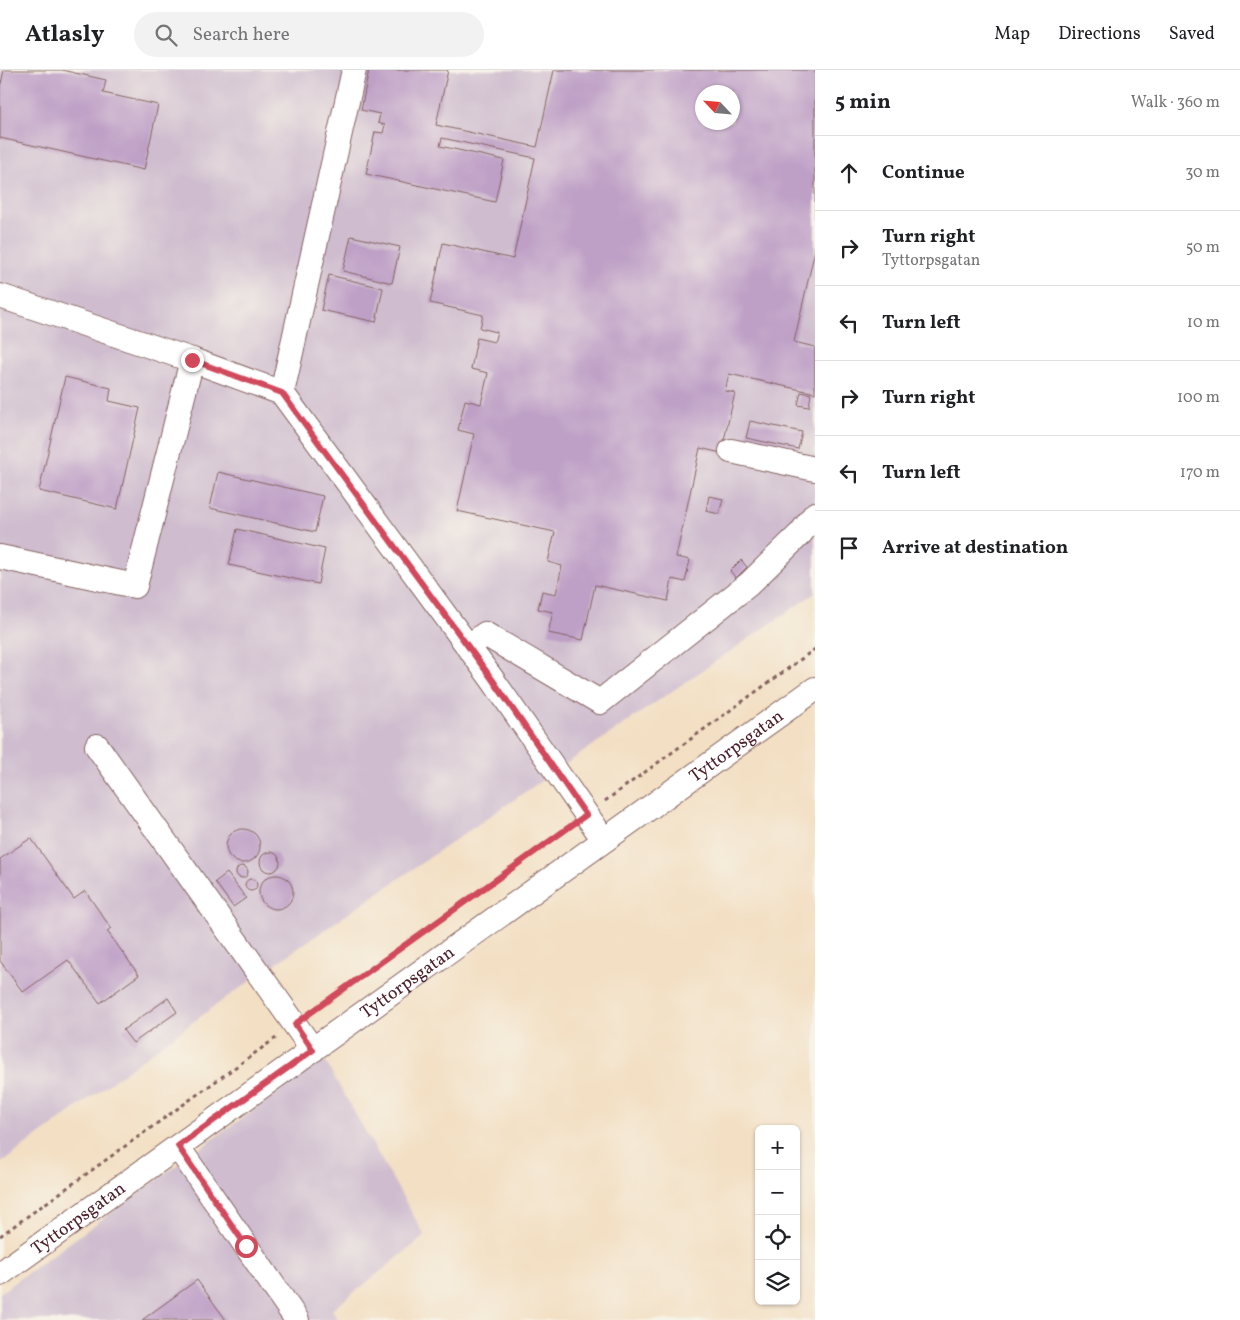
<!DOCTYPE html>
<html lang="en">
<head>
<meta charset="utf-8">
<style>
  :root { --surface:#fff; --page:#f2f2f2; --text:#202124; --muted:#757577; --line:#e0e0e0 }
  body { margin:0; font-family:Vollkorn,serif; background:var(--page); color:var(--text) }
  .controls { position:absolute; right:15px; bottom:15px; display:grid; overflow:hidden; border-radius:8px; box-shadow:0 1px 4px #0004 }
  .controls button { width:45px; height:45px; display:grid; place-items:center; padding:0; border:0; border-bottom:1px solid var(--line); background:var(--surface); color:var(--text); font:25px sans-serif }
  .compass { position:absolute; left:695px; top:15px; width:45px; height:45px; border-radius:50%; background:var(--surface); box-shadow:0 1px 4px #0004; rotate:296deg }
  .stop { position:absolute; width:15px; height:15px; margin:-11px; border:4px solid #d1495b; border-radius:50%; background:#fff }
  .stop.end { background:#d1495b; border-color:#fff; box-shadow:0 1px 5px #0008 }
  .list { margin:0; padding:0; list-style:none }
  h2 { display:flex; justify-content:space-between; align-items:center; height:65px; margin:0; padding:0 20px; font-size:21px }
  h2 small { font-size:16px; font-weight:400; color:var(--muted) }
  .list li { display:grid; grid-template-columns:32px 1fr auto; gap:15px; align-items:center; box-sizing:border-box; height:75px; padding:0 20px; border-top:1px solid var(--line) }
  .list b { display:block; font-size:19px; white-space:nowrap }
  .list p { margin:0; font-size:16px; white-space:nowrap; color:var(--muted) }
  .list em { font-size:16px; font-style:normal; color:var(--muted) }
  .icon { flex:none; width:28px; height:28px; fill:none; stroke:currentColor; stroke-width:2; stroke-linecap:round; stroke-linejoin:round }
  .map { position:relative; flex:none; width:815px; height:1250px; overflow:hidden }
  header { display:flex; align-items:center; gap:30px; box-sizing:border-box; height:70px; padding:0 25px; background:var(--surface); border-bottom:1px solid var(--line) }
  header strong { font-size:24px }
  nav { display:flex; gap:28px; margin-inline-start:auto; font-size:18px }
  .search { width:350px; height:45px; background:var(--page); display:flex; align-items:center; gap:12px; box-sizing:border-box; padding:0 18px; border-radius:28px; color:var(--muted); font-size:19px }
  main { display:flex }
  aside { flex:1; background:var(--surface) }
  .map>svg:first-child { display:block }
  .industrial { fill:#cfbdcf; fill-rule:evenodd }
  .building { fill:#be9fc6; fill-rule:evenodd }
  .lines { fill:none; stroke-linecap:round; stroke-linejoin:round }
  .minor-casing { stroke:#856260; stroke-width:26 }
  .path { stroke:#856260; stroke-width:3; stroke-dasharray:4 4; stroke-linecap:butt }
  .minor { stroke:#fff; stroke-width:24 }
  .route { stroke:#d1495b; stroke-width:6 }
  .labels { text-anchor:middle; stroke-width:4; stroke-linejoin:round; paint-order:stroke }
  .street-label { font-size:18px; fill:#4a1f2b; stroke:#f7f3e8 }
</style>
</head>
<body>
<header>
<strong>Atlasly</strong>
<div class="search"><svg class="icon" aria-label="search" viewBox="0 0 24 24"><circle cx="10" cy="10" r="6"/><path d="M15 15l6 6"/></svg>Search here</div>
<nav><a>Map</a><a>Directions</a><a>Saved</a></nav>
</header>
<main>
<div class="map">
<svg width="815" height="1250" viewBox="0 0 815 1250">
  <rect width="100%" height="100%" fill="#f7f3e8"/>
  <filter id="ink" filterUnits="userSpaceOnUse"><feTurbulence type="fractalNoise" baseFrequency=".02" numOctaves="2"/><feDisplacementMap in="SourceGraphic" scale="10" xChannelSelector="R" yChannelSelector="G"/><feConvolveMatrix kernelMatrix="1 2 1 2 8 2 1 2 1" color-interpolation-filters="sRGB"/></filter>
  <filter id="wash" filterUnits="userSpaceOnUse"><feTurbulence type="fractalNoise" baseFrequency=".0096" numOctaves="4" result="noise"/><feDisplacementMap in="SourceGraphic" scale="20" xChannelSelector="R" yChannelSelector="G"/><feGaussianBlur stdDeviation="1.12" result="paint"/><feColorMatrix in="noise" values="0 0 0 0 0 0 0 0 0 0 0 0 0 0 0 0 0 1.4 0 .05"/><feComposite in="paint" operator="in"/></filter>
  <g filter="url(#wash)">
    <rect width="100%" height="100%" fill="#f3dfc3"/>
    <g class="industrial">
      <path d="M0,0H815V523L346,845L223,930L0,1094ZM702,22H732V52H702Z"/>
      <path d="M324,989L425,1166L332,1240L339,1250H0V1223Z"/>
    </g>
    <g id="blocks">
      <g class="building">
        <path d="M4,0H62L106,10L103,23L158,35L144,100L0,68V18Z"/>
        <path d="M369,0H448L436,55L537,77L554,0H815V180L794,272L815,277V323L729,304L725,321L735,323L721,383L700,378L676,487L690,490L685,512L672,509L668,531L595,515L583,570L548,563L553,542L538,539L542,521L556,524L562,496L548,492L555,462L457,441L474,364L458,360L465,330L481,334L488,303L471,299L477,268L494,272L497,262L480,258L483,245L430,233L443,173L513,189L535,88L442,68L440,76L504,90L495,132L366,104L375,62L383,63L385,55L378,53L380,44L361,40ZM702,22H732V52H702Z"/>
        <path d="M351,166L400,177L392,213L343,201Z"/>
        <path d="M329,205L383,218L376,252L321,240Z"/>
        <path d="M65,307L111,318L109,331L140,338L117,439L39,421Z"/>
        <path d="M801,322L811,324L809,337L798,335Z"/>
        <path d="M750,351L802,362L798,379L746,368Z"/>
        <path d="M218,402L323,426L315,462L210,438Z"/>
        <path d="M709,426L723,429L719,444L706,441Z"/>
        <path d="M237,459L325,479L318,514L229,495Z"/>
        <path d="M741,490L747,497L736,508L730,501Z"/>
        <circle cx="243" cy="776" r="17"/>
        <path d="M31,768L74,829L85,821L111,858L107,861L139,905L100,933L68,890L23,922L0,891V789Z"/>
        <circle cx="270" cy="792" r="10"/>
        <circle cx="242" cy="802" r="6"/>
        <path d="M227,803L246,828L233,837L215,812Z"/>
        <circle cx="276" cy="822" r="17"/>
        <circle cx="251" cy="815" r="6"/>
        <path d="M168,928L177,942L133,973L123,960Z"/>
        <path d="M197,1210L226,1250H142Z"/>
      </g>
    </g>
  </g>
  <g filter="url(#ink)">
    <use href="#blocks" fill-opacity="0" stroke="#856260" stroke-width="1"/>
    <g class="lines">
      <defs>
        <g id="minor">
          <path d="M0,226L192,290L282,323L492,609L604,770"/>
          <path d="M282,323L354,0"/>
          <path d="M731,381L815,399"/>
          <path d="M0,487L135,516L192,290"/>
          <path d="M468,577L485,564L600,632L749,514L801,463L815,444"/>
          <path d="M97,676L313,980"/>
          <path d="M178,1077L297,1250"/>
          <path id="s1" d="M0,1204L815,619"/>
        </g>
      </defs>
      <use href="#minor" class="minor-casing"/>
      <g class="path">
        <path d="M605,731L815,579"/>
        <path d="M313,941L568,758"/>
        <path d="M0,1166L276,968"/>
      </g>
      <use href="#minor" class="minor"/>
    </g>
  </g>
  <g class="lines" filter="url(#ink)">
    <path class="route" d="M192,290L282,323L492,609L586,745L295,954L313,980L178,1076L246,1176"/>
  </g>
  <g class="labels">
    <g class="street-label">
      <text dy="6" stroke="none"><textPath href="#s1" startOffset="906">Tyttorpsgatan</textPath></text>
      <text dy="6" stroke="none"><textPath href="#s1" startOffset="501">Tyttorpsgatan</textPath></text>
      <text dy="6" stroke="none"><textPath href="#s1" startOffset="96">Tyttorpsgatan</textPath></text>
    </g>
  </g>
</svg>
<div class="controls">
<button>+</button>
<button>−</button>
<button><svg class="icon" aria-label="locate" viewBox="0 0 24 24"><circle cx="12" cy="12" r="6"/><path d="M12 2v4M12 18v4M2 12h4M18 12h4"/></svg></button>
<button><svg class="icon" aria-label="layers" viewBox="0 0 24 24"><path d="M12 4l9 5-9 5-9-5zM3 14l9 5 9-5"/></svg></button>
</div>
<svg class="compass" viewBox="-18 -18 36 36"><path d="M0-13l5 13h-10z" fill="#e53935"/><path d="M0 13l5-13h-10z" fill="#757577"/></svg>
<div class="stop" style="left:246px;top:1176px"></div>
<div class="stop end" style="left:192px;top:290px"></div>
</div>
<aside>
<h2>5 min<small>Walk · 360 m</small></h2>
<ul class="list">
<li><svg class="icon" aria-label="ahead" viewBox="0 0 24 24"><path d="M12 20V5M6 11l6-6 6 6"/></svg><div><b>Continue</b></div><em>30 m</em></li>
<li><svg class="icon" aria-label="right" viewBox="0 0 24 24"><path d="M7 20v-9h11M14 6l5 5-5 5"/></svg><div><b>Turn right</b><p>Tyttorpsgatan</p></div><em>50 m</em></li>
<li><svg class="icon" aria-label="left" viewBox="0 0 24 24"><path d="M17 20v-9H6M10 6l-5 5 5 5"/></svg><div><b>Turn left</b></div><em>10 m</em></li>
<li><svg class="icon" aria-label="right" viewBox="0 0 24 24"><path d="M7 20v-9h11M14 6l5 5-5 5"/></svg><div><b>Turn right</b></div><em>100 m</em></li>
<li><svg class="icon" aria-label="left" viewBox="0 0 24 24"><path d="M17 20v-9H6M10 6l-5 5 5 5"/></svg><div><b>Turn left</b></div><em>170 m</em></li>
<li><svg class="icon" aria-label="arrive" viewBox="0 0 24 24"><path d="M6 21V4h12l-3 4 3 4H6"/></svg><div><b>Arrive at destination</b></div></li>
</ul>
</aside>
</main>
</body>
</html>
